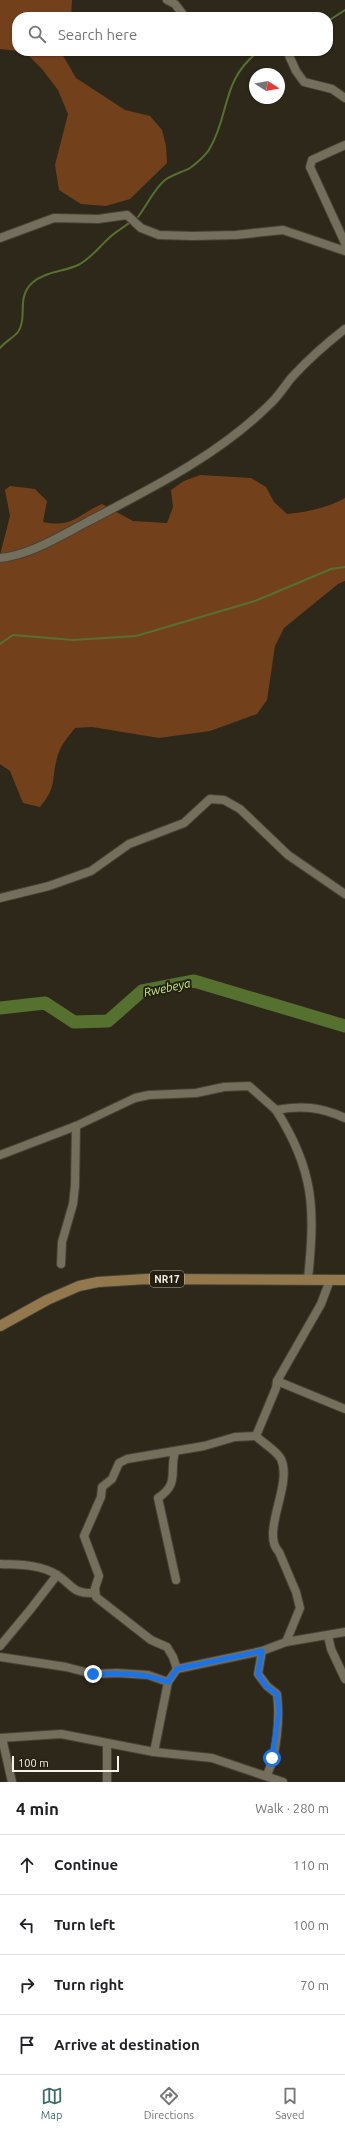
<!DOCTYPE html>
<html lang="en">
<head>
<meta charset="utf-8">
<style>
  :root { --surface:#fff; --page:#f2f2f2; --text:#202124; --muted:#757577; --line:#e0e0e0; --accent:#3a6f69 }
  body { margin:0; font-family:Ubuntu,sans-serif; background:var(--page); color:var(--text) }
  .compass { position:absolute; left:249px; top:68px; width:36px; height:36px; border-radius:50%; background:var(--surface); box-shadow:0 1px 3px #0004; rotate:101deg }
  .scale { position:absolute; left:12px; bottom:10px; width:107px; box-sizing:border-box; padding-left:4px; border:2px solid #f5f2e9; border-top:0; font-size:11px; line-height:14px; white-space:nowrap; color:#f5f2e9; -webkit-text-stroke:3px #241f10; paint-order:stroke }
  .stop { position:absolute; width:12px; height:12px; margin:-9px; border:3px solid #1a73e8; border-radius:50%; background:#fff }
  .stop.end { background:#1a73e8; border-color:#fff; box-shadow:0 1px 4px #0008 }
  .list { margin:0; padding:0; list-style:none }
  h2 { display:flex; justify-content:space-between; align-items:center; height:52px; margin:0; padding:0 16px; font-size:17px }
  h2 small { font-size:13px; font-weight:400; color:var(--muted) }
  .list li { display:grid; grid-template-columns:26px 1fr auto; gap:12px; align-items:center; box-sizing:border-box; height:60px; padding:0 16px; border-top:1px solid var(--line) }
  .list b { display:block; font-size:15px; white-space:nowrap }
  .list em { font-size:13px; font-style:normal; color:var(--muted) }
  .icon { flex:none; width:22px; height:22px; fill:none; stroke:currentColor; stroke-width:2; stroke-linecap:round; stroke-linejoin:round }
  .map { position:relative; flex:none; width:345px; height:1782px; overflow:hidden }
  .search { position:absolute; background:var(--surface); box-shadow:0 1px 3px #0004; left:12px; right:12px; top:12px; height:44px; display:flex; align-items:center; gap:10px; box-sizing:border-box; padding:0 14px; border-radius:16px; color:var(--muted); font-size:15px }
  .sheet { height:292px; background:var(--surface) }
  nav { display:flex; justify-content:space-around; align-items:center; box-sizing:border-box; height:56px; border-top:1px solid var(--line); background:var(--surface); font-size:11px; color:var(--muted) }
  nav a { display:grid; justify-items:center; gap:2px }
  nav .on { color:var(--accent) }
  .map>svg:first-child { display:block }
  .green { fill:#72411c }
  .lines { fill:none; stroke-linecap:round; stroke-linejoin:round }
  .stream { stroke:#567030; stroke-width:2 }
  .river { stroke:#567030; stroke-width:13 }
  .minor-casing { stroke:#474236; stroke-width:10 }
  .major-casing { stroke:#474236; stroke-width:12 }
  .minor { stroke:#746e5d; stroke-width:8 }
  .major { stroke:#94784d; stroke-width:10 }
  .route { stroke:#1a73e8; stroke-width:5 }
  .labels { text-anchor:middle; stroke-width:4; stroke-linejoin:round; paint-order:stroke }
  .shield { fill:#241f10; stroke:#b6b3a8; stroke-width:1 }
  .shield-label { font-size:10px; font-weight:bold; fill:#f5f2e9 }
  .water-label { font-size:12px; font-style:italic; fill:#c1e88c; stroke:#241f10 }
</style>
</head>
<body>
<div class="map">
<svg width="345" height="1782" viewBox="0 0 345 1782">
  <rect width="100%" height="100%" fill="#2d281a"/>
  <g class="green">
    <path d="M0,0H72L71,17H17V51L0,49Z"/>
    <path d="M21,51H63L62,54L76,78L125,110L150,116L162,130L166,146L167,163L130,199L106,206L81,204L59,190L55,165L68,114L58,90L42,69L24,51Z"/>
    <path d="M200,475L251,478L266,487L274,502L287,514C308,512 327,508 345,498V581L338,584L284,628L275,646L267,700L257,714L210,731L159,738L92,727L75,728C67,738 60,746 57,758C51,781 57,787 40,807L23,803L10,771L0,764V555L10,516L5,490L10,486L35,489L47,501L43,522C73,528 77,515 102,504L133,521L167,523L173,507L171,490L184,481Z"/>
  </g>
  <g class="lines">
    <g class="stream">
      <path d="M328,21L345,10"/>
      <path d="M138,217C147,205 154,189 165,180C173,174 183,172 190,168C196,164 207,154 210,148C230,114 221,80 259,51"/>
      <path d="M0,348C5,342 14,337 18,332C28,317 16,298 32,283C45,271 65,272 80,264C92,257 99,247 109,238C115,232 123,228 129,223"/>
      <path d="M0,644L13,635L73,640L136,636L255,601L331,569L345,567"/>
    </g>
    <path class="river" d="M0,1008L45,1003L74,1022L108,1021L142,991L194,981L345,1026"/>
    <defs>
      <g id="minor">
        <path d="M167,0L175,4L185,17"/>
        <path d="M287,51L296,71L304,82L332,89L345,98"/>
        <path d="M345,145L312,160L310,167L345,243"/>
        <path d="M0,238L54,218L98,219L127,215L141,228L159,235L193,236L236,235L283,230L345,251"/>
        <path d="M0,558C30,555 60,536 87,522C150,489 219,455 270,404C279,396 285,385 293,376C309,359 327,343 345,329"/>
        <path d="M0,898L49,886L91,871L129,844L184,823L210,799L224,800L240,809L288,855L345,894"/>
        <path d="M276,1110C315,1171 315,1210 308,1279"/>
        <path d="M0,1155L76,1126L135,1098L149,1095L196,1093L224,1087L249,1086L276,1110C301,1105 321,1107 345,1118"/>
        <path d="M61,1264L62,1242L73,1204L75,1186L76,1126"/>
        <path d="M277,1381L345,1409"/>
        <path d="M175,1452C169,1473 180,1483 158,1498L176,1580"/>
        <path d="M0,1564C19,1565 40,1564 57,1575C73,1585 72,1594 94,1593"/>
        <path d="M328,1636L331,1649L345,1679"/>
        <path d="M286,1642L345,1632"/>
        <path d="M0,1646L30,1610L57,1575"/>
        <path d="M262,1651L258,1674L267,1686L277,1694C280,1718 277,1753 267,1775"/>
        <path d="M0,1657L66,1667L93,1674L117,1673L148,1675L168,1682"/>
        <path d="M177,1669L173,1657L167,1647L151,1640L96,1597L95,1588L99,1576L84,1536L101,1497L102,1487L112,1479L119,1463L127,1459L204,1446L235,1437L256,1436"/>
        <path d="M0,1738L61,1734L154,1752L212,1758L283,1782"/>
        <path d="M2,1738L12,1782"/>
        <path d="M154,1752L168,1682L177,1669L262,1651L286,1642L300,1608L296,1592L279,1552C260,1533 293,1485 281,1459C277,1451 263,1443 256,1436L276,1388L277,1381L321,1304L330,1280"/>
        <path d="M107,1782V1743"/>
      </g>
      <path id="major" d="M0,1326L47,1300L79,1286L98,1282L146,1279L345,1280"/>
    </defs>
    <use href="#minor" class="minor-casing"/>
    <use href="#major" class="major-casing"/>
    <use href="#minor" class="minor"/>
    <use href="#major" class="major"/>
  </g>
  <g class="lines">
    <path class="route" d="M93,1674C121,1674 141,1672 168,1682L177,1669L262,1651L258,1674L266,1686L277,1694L279,1712L272,1758"/>
  </g>
  <g class="labels">
    <rect class="shield" x="150" y="1271" width="34" height="16" rx="3"/>
    <g class="shield-label">
      <text x="167" y="1283">NR17</text>
    </g>
    <g class="water-label">
      <text transform="translate(167 988) rotate(-12)" y="4">Rwebeya</text>
    </g>
  </g>
</svg>
<svg class="compass" viewBox="-18 -18 36 36"><path d="M0-13l5 13h-10z" fill="#e53935"/><path d="M0 13l5-13h-10z" fill="#757577"/></svg>
<div class="scale">100 m</div>
<div class="stop" style="left:272px;top:1758px"></div>
<div class="stop end" style="left:93px;top:1674px"></div>
<div class="search"><svg class="icon" aria-label="search" viewBox="0 0 24 24"><circle cx="10" cy="10" r="6"/><path d="M15 15l6 6"/></svg>Search here</div>
</div>
<section class="sheet">
<h2>4 min<small>Walk · 280 m</small></h2>
<ul class="list">
<li><svg class="icon" aria-label="ahead" viewBox="0 0 24 24"><path d="M12 20V5M6 11l6-6 6 6"/></svg><div><b>Continue</b></div><em>110 m</em></li>
<li><svg class="icon" aria-label="left" viewBox="0 0 24 24"><path d="M17 20v-9H6M10 6l-5 5 5 5"/></svg><div><b>Turn left</b></div><em>100 m</em></li>
<li><svg class="icon" aria-label="right" viewBox="0 0 24 24"><path d="M7 20v-9h11M14 6l5 5-5 5"/></svg><div><b>Turn right</b></div><em>70 m</em></li>
<li><svg class="icon" aria-label="arrive" viewBox="0 0 24 24"><path d="M6 21V4h12l-3 4 3 4H6"/></svg><div><b>Arrive at destination</b></div></li>
</ul>
</section>
<nav>
<a class="on"><svg class="icon" aria-label="map" viewBox="0 0 24 24"><path d="M3 6l6-2 6 2 6-2v14l-6 2-6-2-6 2zM9 4v14M15 6v14"/></svg>Map</a>
<a><svg class="icon" aria-label="directions" viewBox="0 0 24 24"><path d="M12 3l9 9-9 9-9-9zM9 14v-3h6M13 9l2 2-2 2"/></svg>Directions</a>
<a><svg class="icon" aria-label="saved" viewBox="0 0 24 24"><path d="M7 4h10v16l-5-4-5 4z"/></svg>Saved</a>
</nav>
</body>
</html>
